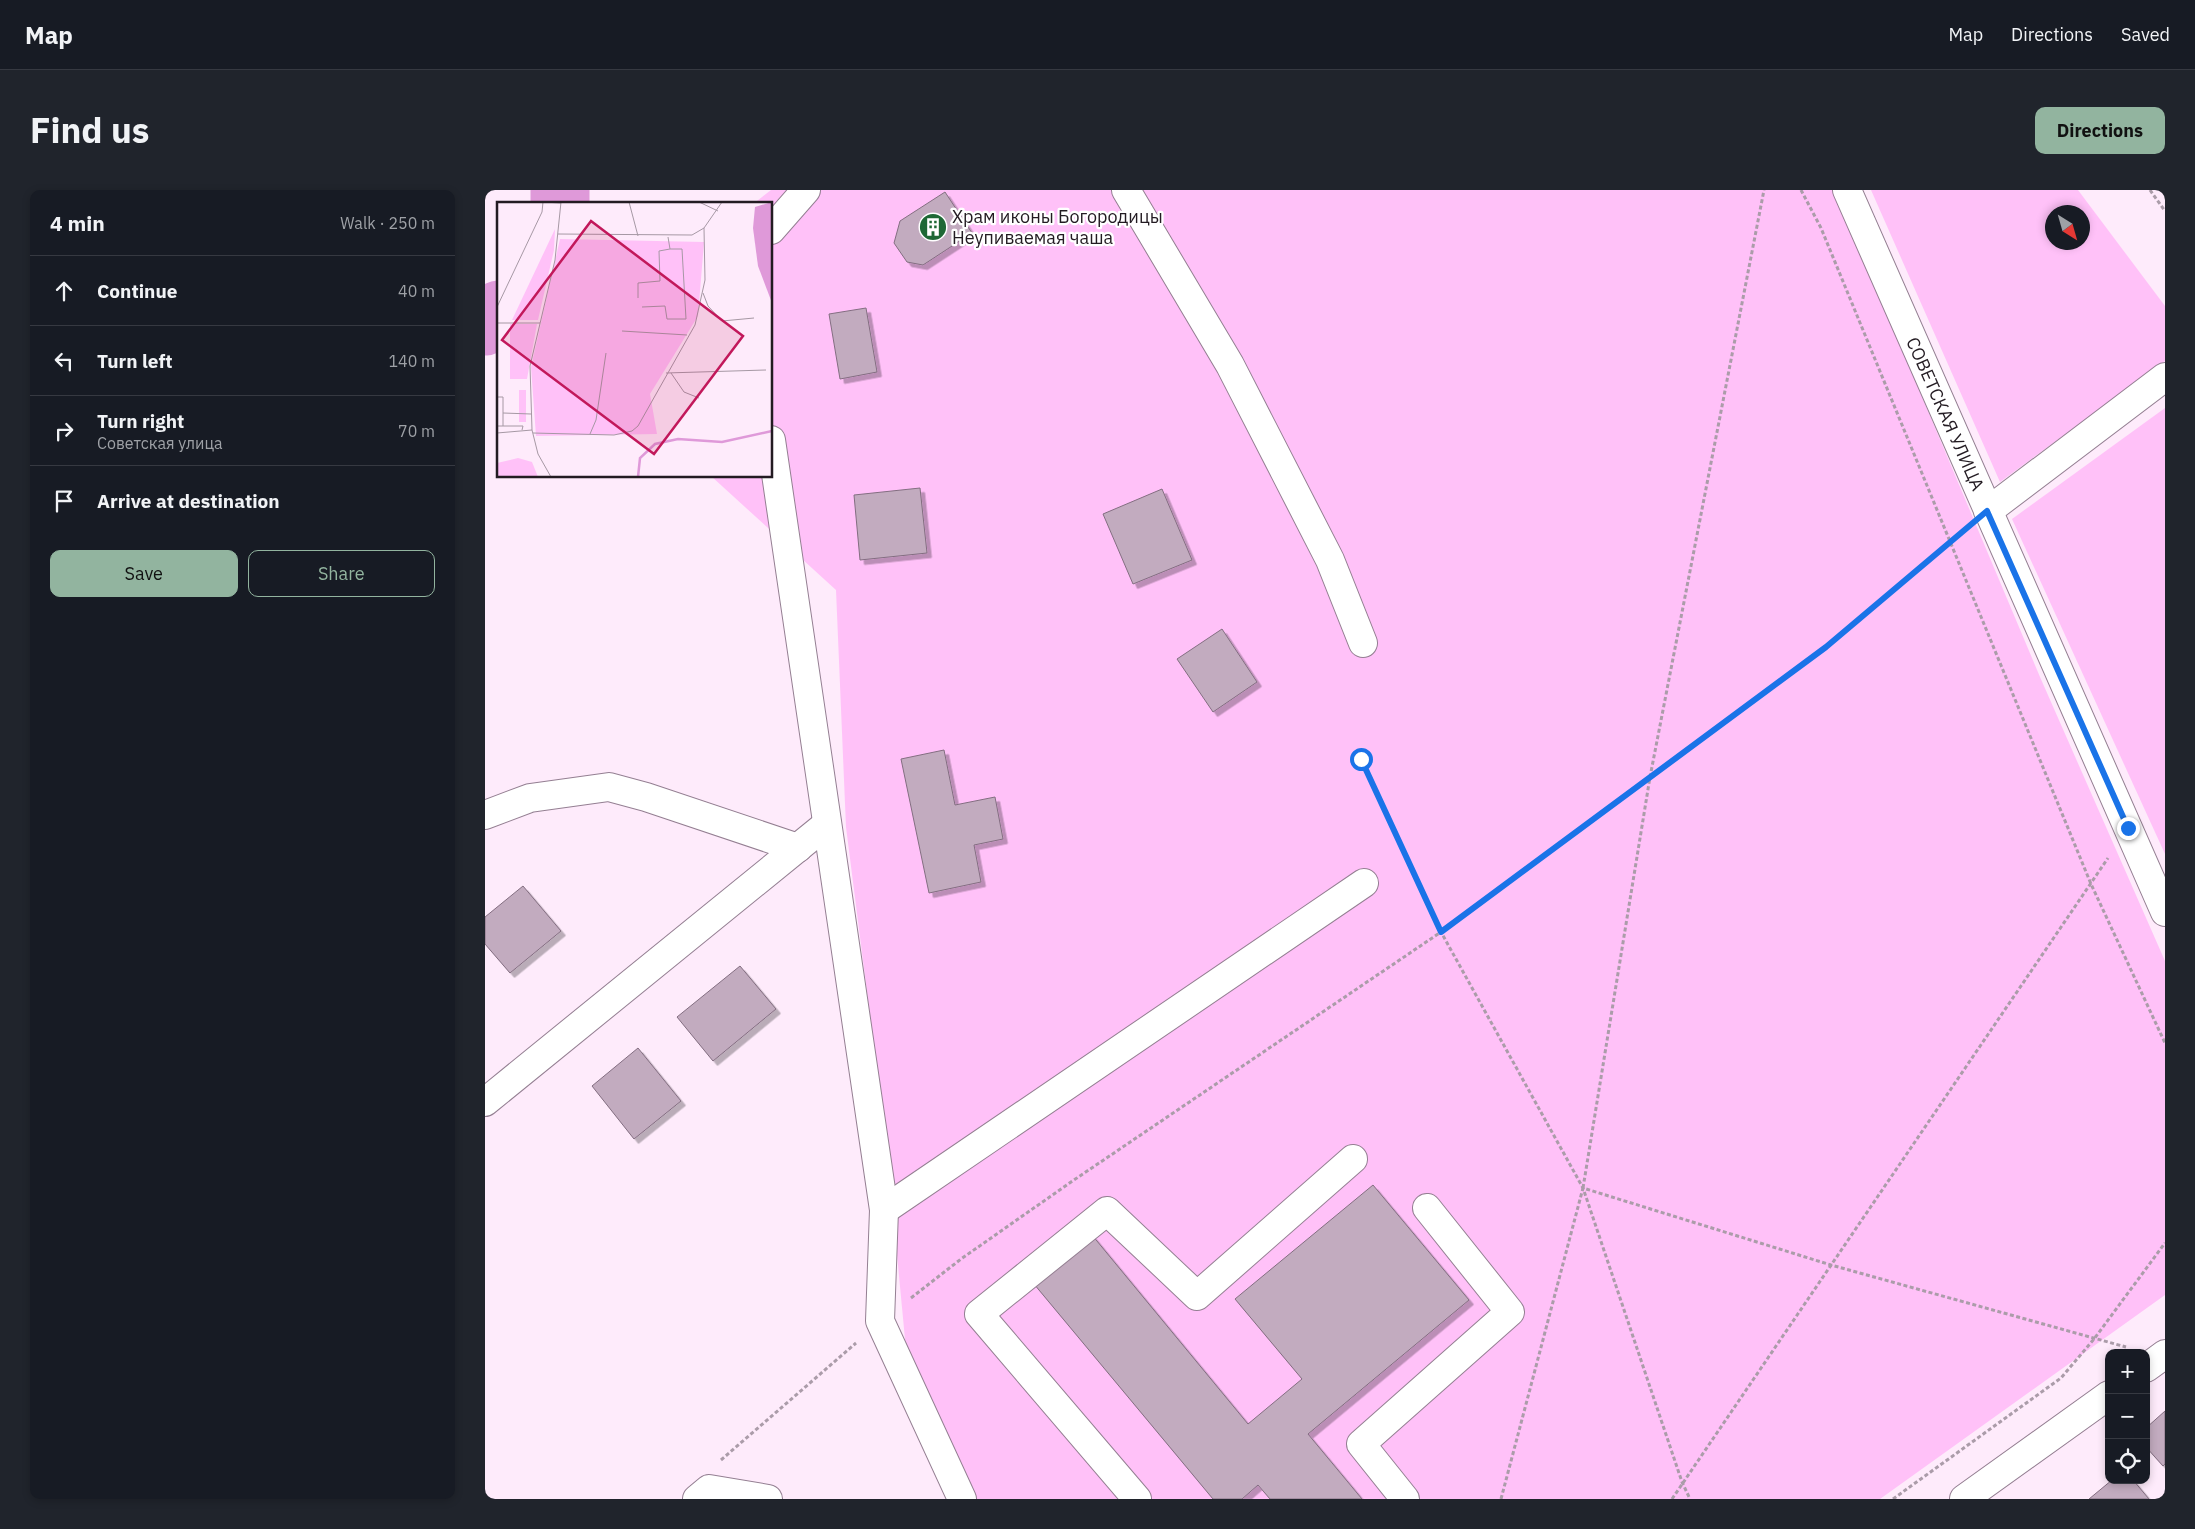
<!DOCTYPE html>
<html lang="en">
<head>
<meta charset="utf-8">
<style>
  :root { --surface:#171b24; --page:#20242c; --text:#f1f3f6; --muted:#9ea1a6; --line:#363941; --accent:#92b49f }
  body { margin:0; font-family:"IBM Plex Sans",sans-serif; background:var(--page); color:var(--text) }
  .controls { position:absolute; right:15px; bottom:15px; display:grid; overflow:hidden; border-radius:10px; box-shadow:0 2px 8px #0003 }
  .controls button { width:45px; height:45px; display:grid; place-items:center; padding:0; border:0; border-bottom:1px solid var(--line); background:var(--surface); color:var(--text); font:25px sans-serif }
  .compass { position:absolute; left:1560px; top:15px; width:45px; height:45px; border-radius:50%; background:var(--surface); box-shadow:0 2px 8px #0003; rotate:143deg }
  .stop { position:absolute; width:15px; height:15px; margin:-11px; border:4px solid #1a73e8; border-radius:50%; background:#fff }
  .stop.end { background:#1a73e8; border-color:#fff; box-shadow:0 1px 5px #0008 }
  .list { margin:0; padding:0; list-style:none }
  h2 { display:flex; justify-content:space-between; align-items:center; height:65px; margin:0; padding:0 20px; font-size:21px }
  h2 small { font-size:16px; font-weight:400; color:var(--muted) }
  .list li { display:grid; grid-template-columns:32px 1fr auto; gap:15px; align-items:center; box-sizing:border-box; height:70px; padding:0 20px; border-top:1px solid var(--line) }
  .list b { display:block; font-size:19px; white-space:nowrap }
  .list p { margin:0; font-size:16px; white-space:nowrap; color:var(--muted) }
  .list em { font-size:16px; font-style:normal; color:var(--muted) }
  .actions { display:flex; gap:10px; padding:15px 20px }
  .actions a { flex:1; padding:11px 0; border:1px solid var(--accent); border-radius:10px; text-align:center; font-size:18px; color:var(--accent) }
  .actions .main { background:var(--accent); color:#111 }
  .icon { flex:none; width:28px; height:28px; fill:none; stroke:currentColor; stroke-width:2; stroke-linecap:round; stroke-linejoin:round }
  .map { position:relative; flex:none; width:1680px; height:1309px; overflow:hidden; border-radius:10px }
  header { display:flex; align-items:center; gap:30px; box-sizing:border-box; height:70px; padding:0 25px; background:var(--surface); border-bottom:1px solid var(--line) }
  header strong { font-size:24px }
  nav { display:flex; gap:28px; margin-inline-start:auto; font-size:18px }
  .intro { display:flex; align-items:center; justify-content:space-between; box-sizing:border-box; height:120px; padding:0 30px }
  h1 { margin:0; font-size:35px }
  .button { padding:12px 22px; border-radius:10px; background:var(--accent); color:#111; font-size:18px; font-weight:700 }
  main { display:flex; gap:30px; padding:0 30px }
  aside { flex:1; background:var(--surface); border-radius:10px; box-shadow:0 2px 8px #0003 }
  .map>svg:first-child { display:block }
  .green { fill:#ffc1f8; fill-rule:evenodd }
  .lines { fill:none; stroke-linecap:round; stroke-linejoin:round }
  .river { stroke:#df99d9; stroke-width:59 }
  .building { fill:#c2abbf; stroke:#836e81; filter:url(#shadow) }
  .minor-casing { stroke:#947f92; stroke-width:30 }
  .major-casing { stroke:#947f92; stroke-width:30 }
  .path { stroke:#ab9ca9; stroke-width:3; stroke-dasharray:4 2.5; stroke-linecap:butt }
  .minor { stroke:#fff; stroke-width:28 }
  .major { stroke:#fff; stroke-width:28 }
  .route { stroke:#1a73e8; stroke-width:6 }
  .labels { text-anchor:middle; stroke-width:4.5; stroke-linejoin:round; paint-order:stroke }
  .poi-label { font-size:18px; fill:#231b22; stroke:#fff; text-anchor:start }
  .street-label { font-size:18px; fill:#231b22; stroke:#fff }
  .inset-river { fill:none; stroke:#df99d9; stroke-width:2.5 }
  .inset-road { fill:none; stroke:#a698a4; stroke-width:1 }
  .view { fill:#c2185b; fill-opacity:0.15; stroke:#c2185b; stroke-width:2.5 }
  .inset-edge { fill:none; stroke:#231b22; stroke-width:2.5 }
</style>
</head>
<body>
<header>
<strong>Map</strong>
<nav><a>Map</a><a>Directions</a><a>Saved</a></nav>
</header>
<div class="intro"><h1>Find us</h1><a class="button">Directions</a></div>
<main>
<aside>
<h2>4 min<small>Walk · 250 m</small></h2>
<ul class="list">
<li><svg class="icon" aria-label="ahead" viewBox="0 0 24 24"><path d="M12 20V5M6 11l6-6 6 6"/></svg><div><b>Continue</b></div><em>40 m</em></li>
<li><svg class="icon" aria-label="left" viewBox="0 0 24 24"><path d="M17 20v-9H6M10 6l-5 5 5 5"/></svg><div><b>Turn left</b></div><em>140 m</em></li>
<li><svg class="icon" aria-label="right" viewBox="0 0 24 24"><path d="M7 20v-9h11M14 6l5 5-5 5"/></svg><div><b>Turn right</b><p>Советская улица</p></div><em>70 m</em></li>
<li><svg class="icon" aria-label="arrive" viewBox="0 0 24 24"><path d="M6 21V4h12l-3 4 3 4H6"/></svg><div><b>Arrive at destination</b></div></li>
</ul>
<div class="actions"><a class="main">Save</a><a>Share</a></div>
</aside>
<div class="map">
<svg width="1680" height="1309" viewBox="0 0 1680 1309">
  <defs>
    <filter id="shadow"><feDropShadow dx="4.5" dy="4.5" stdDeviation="0" flood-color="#0004"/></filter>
  </defs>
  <rect width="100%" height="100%" fill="#feebfb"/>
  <g class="green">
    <path d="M286,0H1350L1555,487L1680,771V1105L1395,1309H492L425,1202L402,959L361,637L351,400L226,286H286V14H268Z"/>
    <path d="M1386,0H1593L1680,116V171L1515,292ZM1568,22H1598V52H1568Z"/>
    <path d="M1680,218V664L1527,329Z"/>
  </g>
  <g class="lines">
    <g class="river">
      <path d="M75,14V0"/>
      <path d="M0,136L14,120"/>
    </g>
  </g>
  <g class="building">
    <path d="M460,2L487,43L438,75L422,72L409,53L415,31Z"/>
    <path d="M381,118L392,182L355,189L344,124Z"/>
    <path d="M435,298L442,363L375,370L369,305Z"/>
    <path d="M677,299L707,370L648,394L618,324Z"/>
    <path d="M737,439L772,492L728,522L692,469Z"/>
    <path d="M459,560L470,615L510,607L518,649L489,655L496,692L444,703L416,569Z"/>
    <path d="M38,696L76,741L25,783L0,754V727Z"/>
    <path d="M255,776L291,819L228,871L192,827Z"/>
    <path d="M153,858L196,911L149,949L107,896Z"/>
    <path d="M888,995L984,1110L823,1244L877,1309H785L773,1295L757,1309H728L549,1094L607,1045L763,1234L817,1189L750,1109Z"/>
    <path d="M1680,1221V1274L1678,1276L1661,1257V1238Z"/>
    <path d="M1627,1290H1648L1664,1309H1604Z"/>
  </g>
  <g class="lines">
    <defs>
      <g id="minor">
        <path d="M641,0L745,175L845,370L878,453"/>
        <path d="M286,40L321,0"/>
        <path d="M286,250L399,1020L395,1131L477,1309"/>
        <path d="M1503,321L1680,187"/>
        <path d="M0,625L45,608L124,597L161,607L313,658"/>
        <path d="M0,912L342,634"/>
        <path d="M399,1020L879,693"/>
        <path d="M1661,1178L1680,1164"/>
        <path d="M212,1309L224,1299L283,1309"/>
        <path d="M652,1309L494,1124L622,1021L712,1106L868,969"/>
        <path d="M920,1309L876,1254L1025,1122L942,1018"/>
        <path d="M1479,1309L1624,1205"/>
      </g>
      <path id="major" d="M1362,0L1680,722"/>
    </defs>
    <use href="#minor" class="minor-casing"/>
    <use href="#major" class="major-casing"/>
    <g class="path">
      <path d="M1316,0L1336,38L1606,694L1680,853"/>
      <path d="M1665,0L1680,21"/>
      <path d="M876,569L956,742L1098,998L1197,1292L1205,1309"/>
      <path d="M1098,998L1165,587L1279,0"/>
      <path d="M426,1108L476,1069L586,992L956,742L1341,457L1479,340"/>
      <path d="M236,1270L371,1153"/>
      <path d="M1016,1309L1098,998L1346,1075L1641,1157"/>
      <path d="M1187,1309L1623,668"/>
      <path d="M1408,1309L1576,1188L1609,1149L1680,1053"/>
    </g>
    <use href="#minor" class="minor"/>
    <use href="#major" class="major"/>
  </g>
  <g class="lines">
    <path class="route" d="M876,569L956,742L1341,457L1502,321L1643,638"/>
  </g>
  <defs>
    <symbol id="building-disc" viewBox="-11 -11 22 22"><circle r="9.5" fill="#1e6835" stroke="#fff"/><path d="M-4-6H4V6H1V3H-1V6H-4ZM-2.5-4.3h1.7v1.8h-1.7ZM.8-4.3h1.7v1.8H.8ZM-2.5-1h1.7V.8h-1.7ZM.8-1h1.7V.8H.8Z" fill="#fff"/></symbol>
  </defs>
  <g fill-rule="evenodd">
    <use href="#building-disc" x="432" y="21" width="32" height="32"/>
  </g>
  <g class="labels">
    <g class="poi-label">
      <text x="467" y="33">Храм иконы Богородицы<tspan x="467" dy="21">Неупиваемая чаша</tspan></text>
    </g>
    <g class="street-label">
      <text transform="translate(1460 224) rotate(66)" y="6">СОВЕТСКАЯ УЛИЦА</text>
    </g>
  </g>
  <g transform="translate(12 12)">
    <rect width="275" height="275" fill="#feebfb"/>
    <path d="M58,27L57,48L41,118H15ZM63,37L207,40L201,114L153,192L160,232L39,234L34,165ZM13,122H40L30,177H13ZM22,188H29V220H22ZM21,256L35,260L41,275H0V261Z" fill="#ffc1f8"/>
    <path d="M275,0V101L261,64L256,26L258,5Z" fill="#df99d9"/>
    <path class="inset-river" d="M141,275L143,256L158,242L181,237L225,240L275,229"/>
    <path class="inset-road" d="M46,0L64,1M132,0L141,34M202,0L221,9M61,32L195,33L207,26L225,0M206,91L211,104L225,119L257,116M141,96V81L163,79L162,49L173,47M0,105L45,10L46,0M145,105L168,104L170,117H189L185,47H173L171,35M0,121H43M125,129L190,133M169,171L269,168M174,171L187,190L202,196M0,195H6V224H0M6,211L34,212M6,224H26L25,228M0,231L35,228M36,231L117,233L135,229L141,224L198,123L208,78L207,26M93,232L99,218L109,151M54,275L41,252L35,228L33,164L58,58L64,0"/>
    <path class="view" d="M94,19L246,134L157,252L5,138Z"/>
    <rect width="275" height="275" class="inset-edge"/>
  </g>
</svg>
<div class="controls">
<button>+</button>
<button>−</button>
<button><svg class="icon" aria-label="locate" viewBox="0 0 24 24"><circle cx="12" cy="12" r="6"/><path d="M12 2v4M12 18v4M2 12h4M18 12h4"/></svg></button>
</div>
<svg class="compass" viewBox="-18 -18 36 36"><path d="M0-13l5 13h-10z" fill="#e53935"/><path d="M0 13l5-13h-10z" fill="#9ea1a6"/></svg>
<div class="stop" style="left:876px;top:569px"></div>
<div class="stop end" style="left:1643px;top:638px"></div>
</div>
</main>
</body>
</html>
